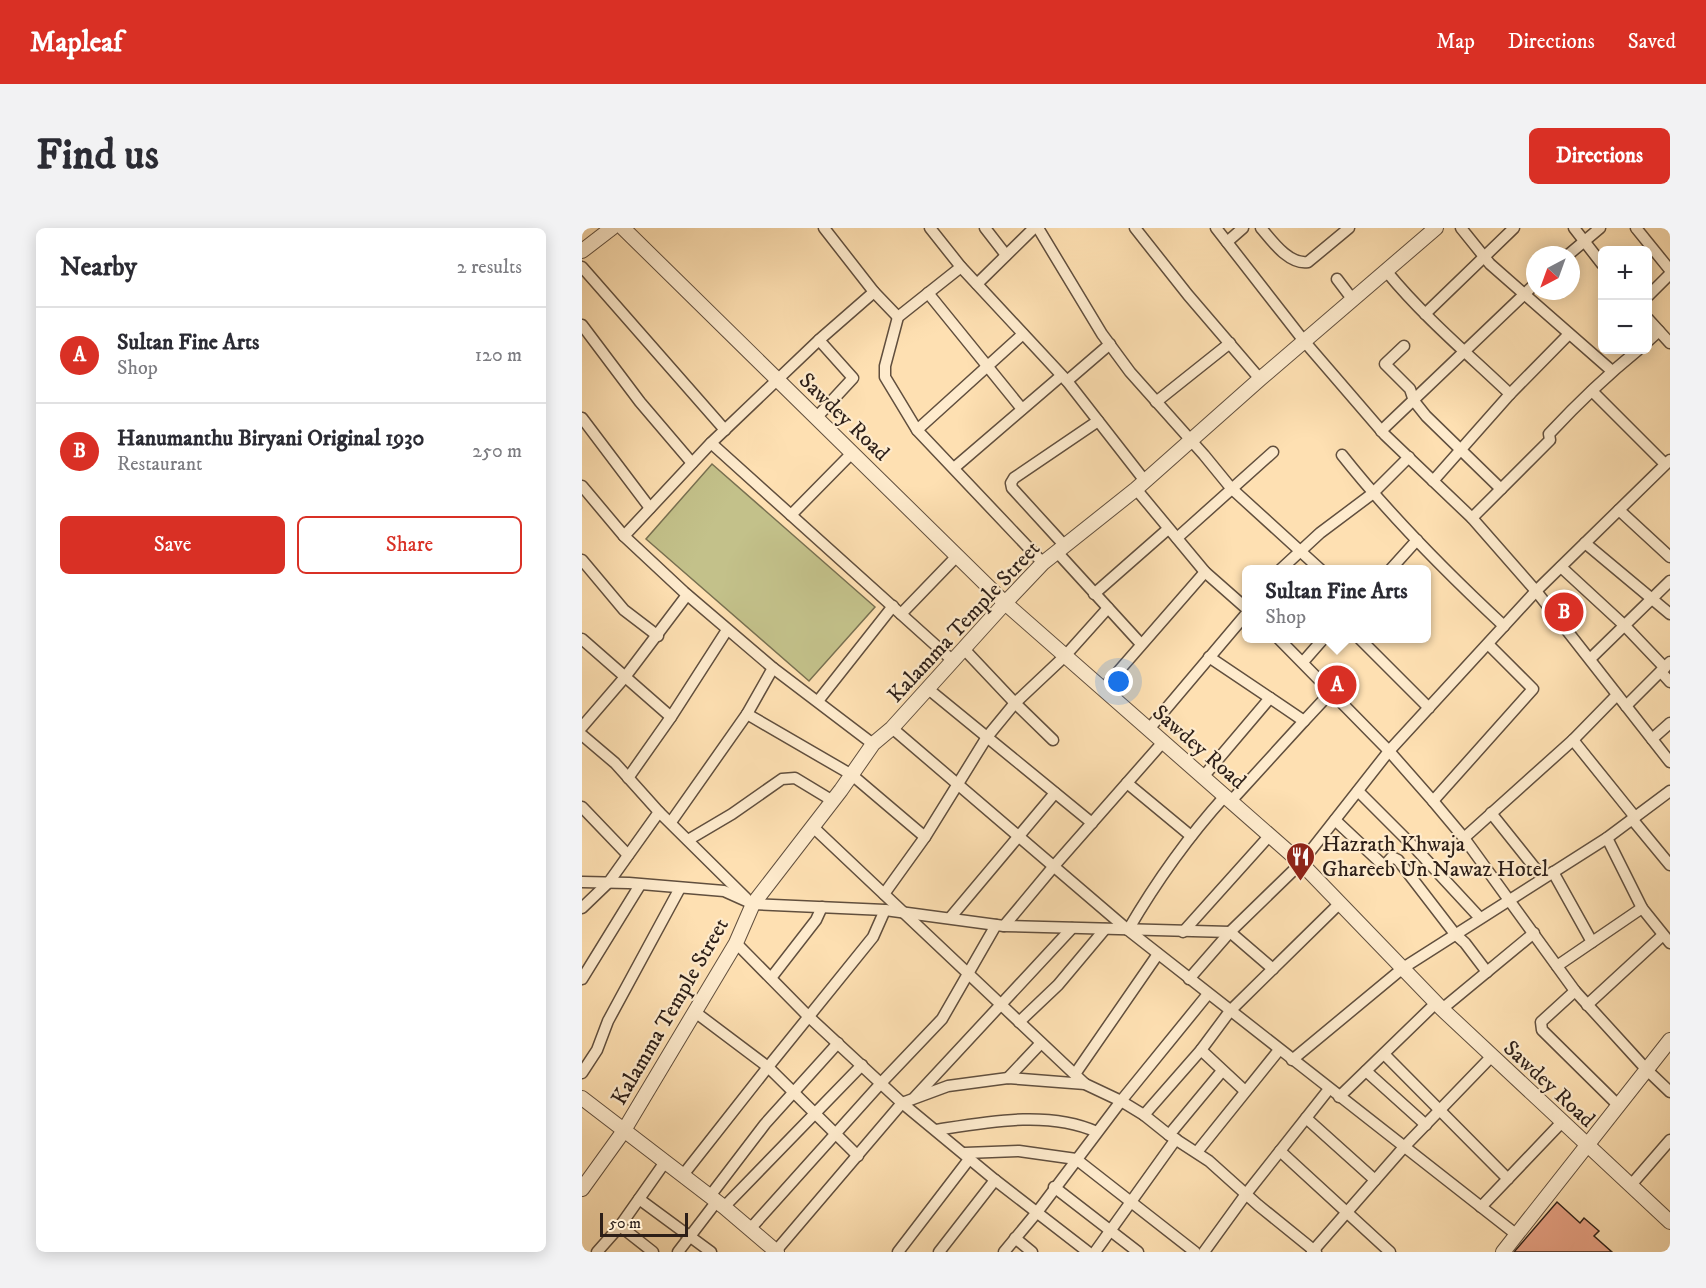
<!DOCTYPE html>
<html lang="en">
<head>
<meta charset="utf-8">
<style>
  :root { --surface:#fff; --page:#f2f2f3; --text:#2b2b33; --muted:#7c7c81; --line:#e1e1e2; --accent:#d93025 }
  body { margin:0; font-family:"IM FELL DW Pica",serif; background:var(--page); color:var(--text) }
  .controls { position:absolute; right:18px; top:18px; display:grid; overflow:hidden; border-radius:9px; box-shadow:0 3px 15px #0003 }
  .controls button { width:54px; height:54px; display:grid; place-items:center; padding:0; border:0; border-bottom:2px solid var(--line); background:var(--surface); color:var(--text); font:30px sans-serif }
  .compass { position:absolute; left:944px; top:18px; width:54px; height:54px; border-radius:50%; background:var(--surface); box-shadow:0 3px 15px #0003; rotate:221deg }
  .scale { position:absolute; left:18px; bottom:15px; width:88px; box-sizing:border-box; padding-left:6px; border:3px solid #2d1f18; border-top:0; font-size:16px; line-height:21px; white-space:nowrap; color:#2d1f18; -webkit-text-stroke:4px #feebcd; paint-order:stroke }
  .you { position:absolute; left:537px; top:454px; width:21px; height:21px; margin:-15px; border:4px solid #fff; border-radius:50%; background:#1a73e8; box-shadow:0 0 0 9px #1a73e833 }
  .badge { display:grid; place-items:center; width:39px; height:39px; border-radius:50%; background:var(--accent); color:#fff; font-size:20px; font-weight:700 }
  .pin { position:absolute; translate:-50% -50%; border:3px solid #fff; box-shadow:0 2px 6px #0006 }
  .popup { position:absolute; left:660px; top:337px; width:189px; height:78px; box-sizing:border-box; display:grid; place-content:center; border-radius:9px; background:var(--surface); filter:drop-shadow(0 2px 4px #0005); font-size:20px; white-space:nowrap; color:var(--muted) }
  .popup b { font-size:22px; color:var(--text) }
  .popup::after { content:''; position:absolute; left:50%; top:100%; margin-left:-12px; border:12px solid transparent; border-top-color:var(--surface) }
  .list { margin:0; padding:0; list-style:none }
  h2 { display:flex; justify-content:space-between; align-items:center; height:78px; margin:0; padding:0 24px; font-size:26px }
  h2 small { font-size:20px; font-weight:400; color:var(--muted) }
  .list li { display:grid; grid-template-columns:39px 1fr auto; gap:18px; align-items:center; box-sizing:border-box; height:96px; padding:0 24px; border-top:2px solid var(--line) }
  .list b { display:block; font-size:22px; white-space:nowrap }
  .list p { margin:0; font-size:20px; white-space:nowrap; color:var(--muted) }
  .list em { font-size:20px; font-style:normal; color:var(--muted) }
  .actions { display:flex; gap:12px; padding:18px 24px }
  .actions a { flex:1; padding:14px 0; border:2px solid var(--accent); border-radius:9px; text-align:center; font-size:21px; color:var(--accent) }
  .actions .main { background:var(--accent); color:#fff }
  .map { position:relative; flex:none; width:1088px; height:1024px; overflow:hidden; border-radius:9px }
  header { display:flex; align-items:center; gap:36px; box-sizing:border-box; height:84px; padding:0 30px; background:var(--accent); color:#fff }
  header strong { font-size:28px }
  nav { display:flex; gap:33px; margin-inline-start:auto; font-size:21px }
  .intro { display:flex; align-items:center; justify-content:space-between; box-sizing:border-box; height:144px; padding:0 36px }
  h1 { margin:0; font-size:42px }
  .button { padding:15px 27px; border-radius:9px; background:var(--accent); color:#fff; font-size:21px; font-weight:700 }
  main { display:flex; gap:36px; padding:0 36px }
  aside { flex:1; background:var(--surface); border-radius:9px; box-shadow:0 3px 15px #0003 }
  .map>svg:first-child { display:block }
  .green { fill:#c3c18a; stroke:#787051; stroke-width:1.5 }
  .building { fill:#eca487; stroke:#2d1f18; stroke-width:1.5 }
  .lines { fill:none; stroke-linecap:round; stroke-linejoin:round }
  .minor-casing { stroke:#614f3e; stroke-width:13 }
  .tertiary-casing { stroke:#614f3e; stroke-width:16 }
  .minor { stroke:#feebcd; stroke-width:10 }
  .tertiary { stroke:#feebcd; stroke-width:14 }
  .labels { text-anchor:middle; stroke-width:4.5; stroke-linejoin:round; paint-order:stroke }
  .street-label { font-size:22px; fill:#2d1f18; stroke:#feebcd }
  .poi-label { font-size:22px; fill:#2d1f18; stroke:#feebcd; text-anchor:start }
</style>
</head>
<body>
<header>
<strong>Mapleaf</strong>
<nav><a>Map</a><a>Directions</a><a>Saved</a></nav>
</header>
<div class="intro"><h1>Find us</h1><a class="button">Directions</a></div>
<main>
<aside>
<h2>Nearby<small>2 results</small></h2>
<ul class="list">
<li><span class="badge">A</span><div><b>Sultan Fine Arts</b><p>Shop</p></div><em>120 m</em></li>
<li><span class="badge">B</span><div><b>Hanumanthu Biryani Original 1930</b><p>Restaurant</p></div><em>250 m</em></li>
</ul>
<div class="actions"><a class="main">Save</a><a>Share</a></div>
</aside>
<div class="map">
<svg width="1088" height="1024" viewBox="0 0 1088 1024">
  <rect width="100%" height="100%" fill="#fee0b2"/>
  <filter id="stains"><feTurbulence type="fractalNoise" baseFrequency=".00333" numOctaves="4"/><feColorMatrix values="0 0 0 0 .2 0 0 0 0 .09 0 0 0 0 .02 0 0 0 .5 -.17"/></filter>
  <radialGradient id="worn" r=".72"><stop offset=".6" stop-color="#630" stop-opacity="0"/><stop offset="1" stop-color="#630" stop-opacity=".3"/></radialGradient>
  <path class="green" d="M130,236L293,379L227,453L64,311Z"/>
  <path class="building" d="M975,974L998,995L1002,990L1017,1003L1012,1008L1030,1024H932Z"/>
  <g class="lines">
    <defs>
      <g id="minor">
        <path d="M242,0L292,64L316,89"/>
        <path d="M348,0L379,39L485,153L563,253"/>
        <path d="M403,0L424,27"/>
        <path d="M456,0L520,106L548,144L622,227L649,260L739,342"/>
        <path d="M553,0L606,67L678,151"/>
        <path d="M634,0L722,113L803,207L890,290L954,363L1088,534"/>
        <path d="M679,0C690,13 707,37 726,34L767,0"/>
        <path d="M879,0L908,36L1030,143"/>
        <path d="M992,0L1020,36"/>
        <path d="M1054,0L1088,42"/>
        <path d="M645,14L661,0"/>
        <path d="M986,27L1018,0"/>
        <path d="M0,39L143,202"/>
        <path d="M379,39L316,89L303,138V149L335,202L461,335"/>
        <path d="M805,44C842,89 886,126 928,166"/>
        <path d="M755,51L771,72"/>
        <path d="M395,56L452,0"/>
        <path d="M346,65L440,181"/>
        <path d="M1066,68L1088,46"/>
        <path d="M843,86L932,0"/>
        <path d="M1066,91L1088,115"/>
        <path d="M0,97L58,174L110,235"/>
        <path d="M1066,113L1077,103"/>
        <path d="M822,118L803,136L828,161L832,173L844,188L919,261"/>
        <path d="M485,153L528,116"/>
        <path d="M1010,163L1083,236"/>
        <path d="M574,174L648,115"/>
        <path d="M0,190L68,280"/>
        <path d="M234,190L271,150L237,112"/>
        <path d="M335,202L441,106"/>
        <path d="M799,203L953,56"/>
        <path d="M129,215L370,432"/>
        <path d="M760,227C809,289 864,344 922,398"/>
        <path d="M372,240L479,148"/>
        <path d="M851,253L928,166L987,106"/>
        <path d="M0,258L42,308L102,364L191,440L291,516"/>
        <path d="M554,261L623,344L665,381"/>
        <path d="M1037,282L1088,329"/>
        <path d="M209,287L270,225"/>
        <path d="M890,290L968,212L967,206C995,176 1024,148 1056,122"/>
        <path d="M42,308L129,215L237,112L292,64"/>
        <path d="M595,310L691,224"/>
        <path d="M1003,315L1088,386"/>
        <path d="M483,318L430,260L429,255L432,250L516,193"/>
        <path d="M475,324L559,416"/>
        <path d="M0,332L42,382L76,408"/>
        <path d="M979,339L1043,398L1083,440"/>
        <path d="M698,342L738,305L790,266L827,229"/>
        <path d="M808,342L835,312"/>
        <path d="M512,366L586,301"/>
        <path d="M319,386L375,328"/>
        <path d="M696,410L807,523L851,573L882,610L993,763L1065,842L1088,864"/>
        <path d="M777,410L847,480"/>
        <path d="M0,411L89,489"/>
        <path d="M381,420L433,475L471,512"/>
        <path d="M627,429L688,470"/>
        <path d="M1008,431L1088,353"/>
        <path d="M721,434L742,410"/>
        <path d="M1079,444L1088,454"/>
        <path d="M345,460L510,595"/>
        <path d="M521,461L623,344"/>
        <path d="M236,473L311,378"/>
        <path d="M1044,478L1088,434"/>
        <path d="M165,486L270,547L343,609"/>
        <path d="M722,493L750,463"/>
        <path d="M0,499L43,449L105,367"/>
        <path d="M310,500L546,702L935,1007"/>
        <path d="M567,501L665,385"/>
        <path d="M0,507L33,535L77,584L164,670"/>
        <path d="M1070,511L1088,495"/>
        <path d="M991,512L1053,589"/>
        <path d="M621,549L688,470L722,493L649,573"/>
        <path d="M46,550L89,489L145,402"/>
        <path d="M545,555L609,608"/>
        <path d="M776,563L835,622L898,690"/>
        <path d="M851,573L951,461L906,416"/>
        <path d="M0,579L46,627"/>
        <path d="M909,585L961,650"/>
        <path d="M1050,591L1088,637"/>
        <path d="M753,592L802,638L810,629L816,632L873,706L883,715L905,744"/>
        <path d="M89,594L165,486L191,440"/>
        <path d="M231,599L503,856"/>
        <path d="M882,610L991,512L1035,467"/>
        <path d="M1025,610L1060,680L1088,715"/>
        <path d="M106,612L150,586L200,551L213,550L251,573"/>
        <path d="M971,644L1010,714"/>
        <path d="M0,654L47,655L142,663L171,676L303,682L422,698L648,704L691,741"/>
        <path d="M302,666L343,609L405,509L433,475L483,428L526,380"/>
        <path d="M0,680L27,654L77,584"/>
        <path d="M368,690L473,565"/>
        <path d="M422,698L472,638L581,514"/>
        <path d="M546,702C574,654 606,609 643,568"/>
        <path d="M601,704L688,607"/>
        <path d="M154,715L226,788L320,875L413,952L506,1024"/>
        <path d="M975,738L1060,680"/>
        <path d="M189,750L234,692L240,679"/>
        <path d="M0,751L58,657"/>
        <path d="M607,751L648,704L719,635L807,523L954,363L1088,232"/>
        <path d="M993,763L959,794L960,802L1037,878"/>
        <path d="M1005,777L1081,707"/>
        <path d="M860,781L952,705"/>
        <path d="M113,784L186,839L276,928"/>
        <path d="M437,794L476,757L523,701"/>
        <path d="M619,822L663,863"/>
        <path d="M802,826L926,951"/>
        <path d="M710,832L821,740L1025,610L1088,563"/>
        <path d="M784,843L844,897"/>
        <path d="M0,845L15,822L26,793L98,660"/>
        <path d="M493,846L576,726"/>
        <path d="M426,850L459,815"/>
        <path d="M333,869L490,700"/>
        <path d="M757,869L854,775"/>
        <path d="M562,887L619,822L648,783L758,675"/>
        <path d="M724,890L793,952"/>
        <path d="M354,902C405,894 466,882 515,904"/>
        <path d="M587,907L640,843"/>
        <path d="M698,923L808,1024"/>
        <path d="M615,924L697,822"/>
        <path d="M383,925L437,923L494,931L613,1024"/>
        <path d="M101,947L186,839L291,709L303,682"/>
        <path d="M1049,957L1088,912"/>
        <path d="M472,959L556,1024"/>
        <path d="M128,968L183,896L256,815"/>
        <path d="M57,971L129,1024"/>
        <path d="M142,979L280,837"/>
        <path d="M899,979L980,894"/>
        <path d="M38,998L71,1024"/>
        <path d="M168,1001L300,854L360,791L414,697"/>
        <path d="M433,1010L450,1024"/>
        <path d="M15,1024L38,998L83,934"/>
        <path d="M96,1024L135,973"/>
        <path d="M193,1024L320,875L366,858L426,850L503,856L539,873L562,887L587,907L627,933L676,977L734,1024"/>
        <path d="M316,1024L388,930"/>
        <path d="M357,1024L413,952"/>
        <path d="M422,1024L456,983L539,873L626,766"/>
        <path d="M513,1024L594,911"/>
        <path d="M622,1024L664,966L747,861"/>
        <path d="M730,1024L822,919L909,829"/>
      </g>
      <g id="tertiary">
        <path d="M41,0L423,375L719,635L860,781L1088,994"/>
        <path d="M0,23L30,0"/>
        <path d="M0,870L142,979L195,1024"/>
        <path d="M0,961L41,904L154,715L171,676L259,562L291,516L310,500L423,375L461,335L554,261L678,151L854,0"/>
        <path d="M921,1024L1088,812"/>
      </g>
    </defs>
    <use href="#minor" class="minor-casing"/>
    <use href="#tertiary" class="tertiary-casing"/>
    <use href="#minor" class="minor"/>
    <use href="#tertiary" class="tertiary"/>
  </g>
  <defs>
    <symbol id="restaurant-pin" viewBox="-11 -11 22 30"><path d="M0 17L-7.5 6A9.5 9.5 0 1 1 7.5 6Z" fill="#8f2418" stroke="#feebcd"/><path d="M-5-6h1v4h1v-4h1v4h1v-4h1v5L-1.5 .5V6h-2V.5L-5-1ZM5-6V6H3V1.5H1.5Q1.5-4 5-6Z" fill="#fff"/></symbol>
  </defs>
  <g fill-rule="evenodd">
    <use href="#restaurant-pin" x="702" y="612" width="33" height="45"/>
  </g>
  <g class="labels">
    <g class="street-label">
      <text transform="translate(263 188) rotate(44)" y="8">Sawdey Road</text>
      <text transform="translate(381 393) rotate(-47)" y="8">Kalamma Temple Street</text>
      <text transform="translate(618 518) rotate(41)" y="8">Sawdey Road</text>
      <text transform="translate(87 783) rotate(-60)" y="8">Kalamma Temple Street</text>
      <text transform="translate(968 855) rotate(43)" y="8">Sawdey Road</text>
    </g>
    <g class="poi-label">
      <text x="740" y="623">Hazrath Khwaja<tspan x="740" dy="25">Ghareeb Un Nawaz Hotel</tspan></text>
    </g>
  </g>
  <rect width="100%" height="100%" filter="url(#stains)"/>
  <rect width="100%" height="100%" fill="url(#worn)"/>
</svg>
<div class="controls">
<button>+</button>
<button>−</button>
</div>
<svg class="compass" viewBox="-18 -18 36 36"><path d="M0-13l5 13h-10z" fill="#e53935"/><path d="M0 13l5-13h-10z" fill="#7c7c81"/></svg>
<div class="scale">50 m</div>
<div class="you"></div>
<div class="pin badge" style="left:755px;top:457px">A</div>
<div class="popup"><b>Sultan Fine Arts</b>Shop</div>
<div class="pin badge" style="left:982px;top:384px">B</div>
</div>
</main>
</body>
</html>
